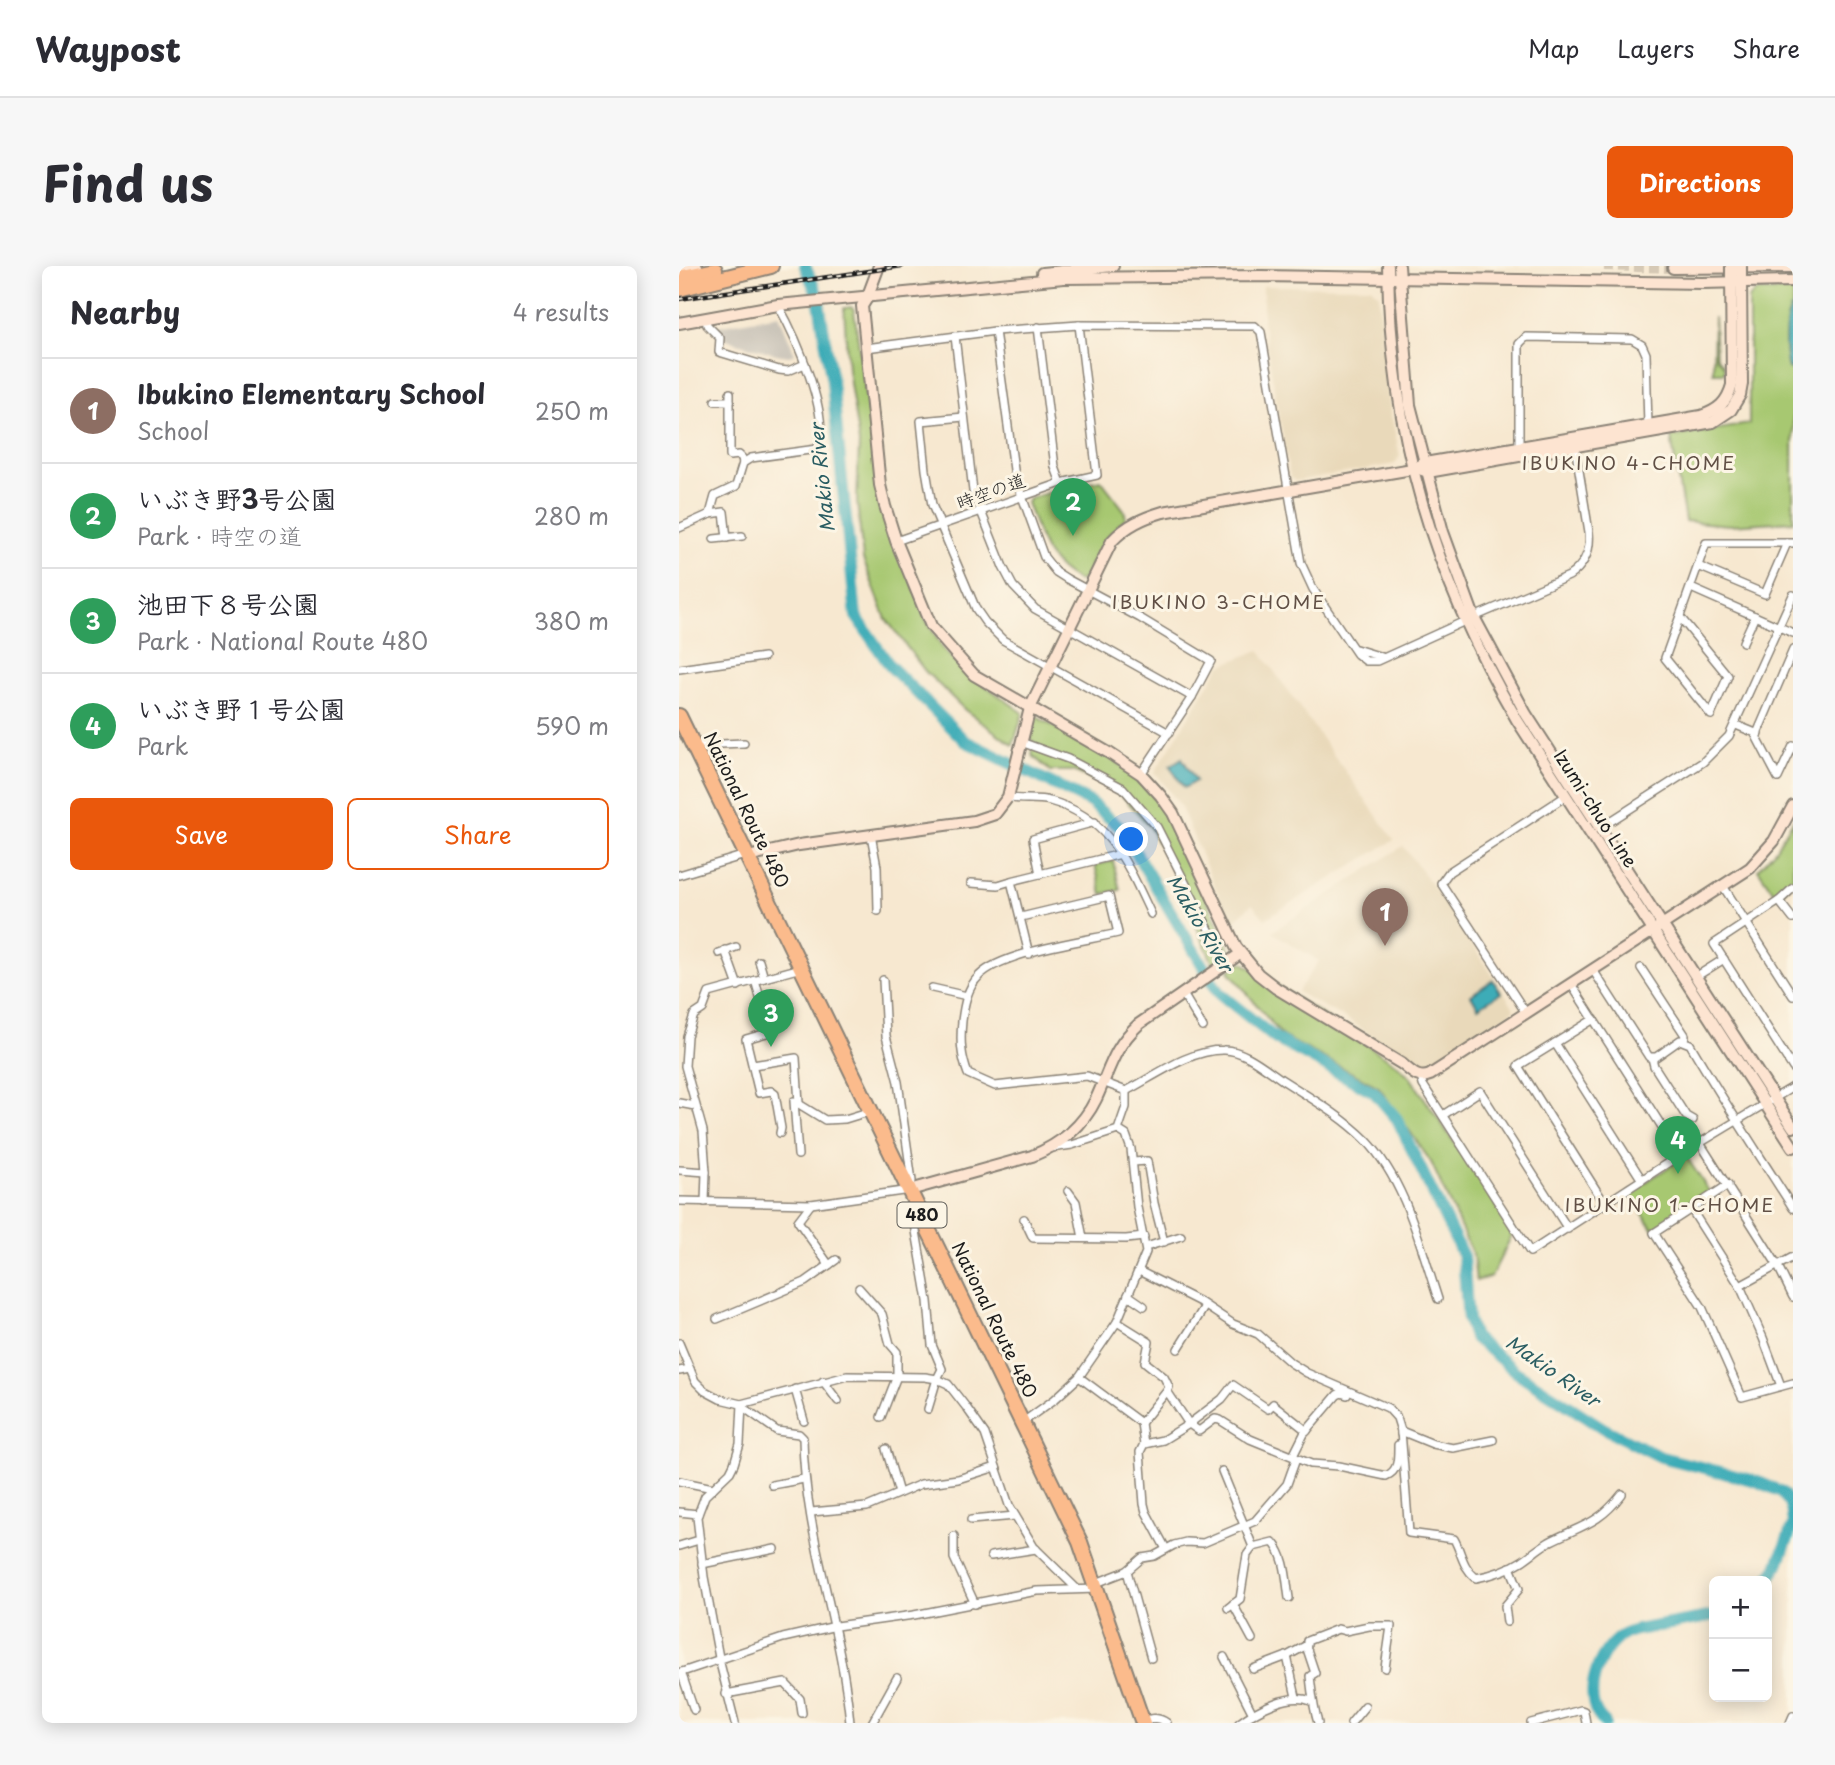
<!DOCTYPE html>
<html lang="en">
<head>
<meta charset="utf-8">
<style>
  :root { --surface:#fff; --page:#f7f7f7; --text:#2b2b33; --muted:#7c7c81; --line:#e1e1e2; --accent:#ea580c }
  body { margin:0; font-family:"Playpen Sans","Klee One",sans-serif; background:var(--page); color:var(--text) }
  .controls { position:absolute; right:21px; bottom:21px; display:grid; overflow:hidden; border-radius:10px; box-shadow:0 4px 18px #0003 }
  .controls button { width:63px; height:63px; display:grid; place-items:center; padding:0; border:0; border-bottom:2px solid var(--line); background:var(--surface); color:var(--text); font:35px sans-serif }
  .you { position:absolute; left:453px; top:574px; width:24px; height:24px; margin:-18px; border:5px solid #fff; border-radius:50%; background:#1a73e8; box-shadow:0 0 0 10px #1a73e833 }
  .badge { display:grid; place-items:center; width:46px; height:46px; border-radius:50%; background:var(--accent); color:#fff; font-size:23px; font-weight:700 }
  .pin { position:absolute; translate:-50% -58px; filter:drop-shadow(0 2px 4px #0008) }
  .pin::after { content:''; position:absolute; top:37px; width:24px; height:21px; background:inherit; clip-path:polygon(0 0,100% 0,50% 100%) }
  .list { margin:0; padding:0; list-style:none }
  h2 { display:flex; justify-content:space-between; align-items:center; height:91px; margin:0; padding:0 28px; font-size:30px }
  h2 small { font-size:23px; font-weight:400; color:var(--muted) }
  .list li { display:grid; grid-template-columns:46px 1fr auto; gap:21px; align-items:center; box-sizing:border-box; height:105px; padding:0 28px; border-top:2px solid var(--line) }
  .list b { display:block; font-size:26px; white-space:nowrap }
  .list p { margin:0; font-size:23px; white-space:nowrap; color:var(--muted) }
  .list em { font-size:23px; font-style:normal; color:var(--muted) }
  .actions { display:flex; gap:14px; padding:21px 28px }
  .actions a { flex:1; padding:16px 0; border:2px solid var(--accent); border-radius:10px; text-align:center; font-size:24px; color:var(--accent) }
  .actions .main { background:var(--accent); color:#fff }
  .map { position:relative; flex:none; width:1114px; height:1457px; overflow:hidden; border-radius:10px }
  header { display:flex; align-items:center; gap:42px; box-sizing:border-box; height:98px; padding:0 35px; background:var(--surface); border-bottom:2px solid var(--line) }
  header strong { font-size:33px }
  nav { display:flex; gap:38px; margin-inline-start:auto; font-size:24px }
  .intro { display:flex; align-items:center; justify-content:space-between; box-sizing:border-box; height:168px; padding:0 42px }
  h1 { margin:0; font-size:49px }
  .button { padding:18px 32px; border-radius:10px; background:var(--accent); color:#fff; font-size:24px; font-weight:700 }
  main { display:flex; gap:42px; padding:0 42px }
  aside { flex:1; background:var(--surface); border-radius:10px; box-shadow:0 4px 18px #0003 }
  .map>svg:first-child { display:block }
  .built { fill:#e9d9ba }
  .industrial { fill:#c9c3b8 }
  .green { fill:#a7c871; stroke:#627246; stroke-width:2 }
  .water { fill:#3cacb7; stroke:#2c646a; stroke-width:2 }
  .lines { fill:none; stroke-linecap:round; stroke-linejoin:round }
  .river { stroke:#3cacb7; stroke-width:12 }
  .secondary-tunnel { stroke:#d6c9b5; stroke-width:10; stroke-dasharray:10 5; stroke-linecap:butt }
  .street-casing { stroke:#8a8276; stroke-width:10 }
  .secondary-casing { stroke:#8a8276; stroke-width:14 }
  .highway-casing { stroke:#8a8276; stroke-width:18 }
  .street { stroke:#fff; stroke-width:7 }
  .secondary { stroke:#fde4d1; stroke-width:10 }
  .highway { stroke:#fbbb8c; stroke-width:14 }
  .rail-casing { stroke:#1c1c1c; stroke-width:4.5 }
  .rail { stroke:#fcf5e5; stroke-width:2; stroke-dasharray:5; stroke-linecap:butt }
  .secondary-bridge-casing { stroke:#8a8276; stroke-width:14; stroke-linecap:butt }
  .secondary-bridge { stroke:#fde4d1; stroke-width:10 }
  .labels { text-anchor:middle; stroke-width:6; stroke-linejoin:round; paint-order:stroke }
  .shield { fill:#fcf5e5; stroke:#5f5d58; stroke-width:2 }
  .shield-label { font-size:16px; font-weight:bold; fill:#1c1c1c }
  .street-label { font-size:18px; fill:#1c1c1c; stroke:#fcf5e5 }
  .neighbourhood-label { font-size:19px; letter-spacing:2px; fill:#615046; stroke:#fcf5e5 }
  .water-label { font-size:19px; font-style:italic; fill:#2a5d62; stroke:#fcf5e5 }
</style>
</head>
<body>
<header>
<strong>Waypost</strong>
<nav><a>Map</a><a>Layers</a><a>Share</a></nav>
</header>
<div class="intro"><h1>Find us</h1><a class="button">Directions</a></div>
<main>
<aside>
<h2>Nearby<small>4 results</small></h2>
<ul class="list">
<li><span class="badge" style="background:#8d6e63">1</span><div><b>Ibukino Elementary School</b><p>School</p></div><em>250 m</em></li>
<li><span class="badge" style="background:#2e9e5b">2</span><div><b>いぶき野3号公園</b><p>Park · 時空の道</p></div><em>280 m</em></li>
<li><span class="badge" style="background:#2e9e5b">3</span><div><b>池田下８号公園</b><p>Park · National Route 480</p></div><em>380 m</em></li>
<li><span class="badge" style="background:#2e9e5b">4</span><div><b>いぶき野１号公園</b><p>Park</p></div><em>590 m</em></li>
</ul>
<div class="actions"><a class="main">Save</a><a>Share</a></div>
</aside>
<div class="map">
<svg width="1114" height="1457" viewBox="0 0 1114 1457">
  <rect width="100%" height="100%" fill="#fcf5e5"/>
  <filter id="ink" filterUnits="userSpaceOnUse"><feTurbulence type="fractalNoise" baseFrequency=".0143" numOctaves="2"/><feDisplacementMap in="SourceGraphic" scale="14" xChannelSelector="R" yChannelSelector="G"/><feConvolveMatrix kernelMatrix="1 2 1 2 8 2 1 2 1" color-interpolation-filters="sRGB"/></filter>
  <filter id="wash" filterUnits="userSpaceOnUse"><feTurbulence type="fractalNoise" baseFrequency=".00686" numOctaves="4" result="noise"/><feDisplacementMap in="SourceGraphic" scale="28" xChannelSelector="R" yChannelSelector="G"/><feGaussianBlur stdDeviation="1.57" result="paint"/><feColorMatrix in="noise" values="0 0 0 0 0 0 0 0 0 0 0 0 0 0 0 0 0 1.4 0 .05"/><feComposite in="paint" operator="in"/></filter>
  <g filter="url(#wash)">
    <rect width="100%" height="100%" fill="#f7e8d0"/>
    <g class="built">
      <path d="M584,20L692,21L700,28L705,96L712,149L721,190L716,198L616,215L611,211L584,57Z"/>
      <path d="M580,384L715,574L586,653L573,638L552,658L501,539L476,506L541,400Z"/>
      <path d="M724,580L762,631L835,742L834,745L745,803L668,753L618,726L640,695L593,666Z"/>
    </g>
    <path class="industrial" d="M100,49L116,88L110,90L97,88L58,77L43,71L33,61Z"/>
    <g class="green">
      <path d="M1077,25H1114V255L1050,259L1006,255L992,171L1070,158V33Z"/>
      <path d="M172,41L175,44L199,219L246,352L264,383L282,402L344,447L334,479L286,444L246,405L207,353L184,293L178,236L180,177L169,104L165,42Z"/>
      <path d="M1035,51L1037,91L1045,100V107H1034Z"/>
      <path d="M422,214L445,244L447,252C426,269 416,289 405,313L399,315C363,295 362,273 348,237L350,233L384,222Z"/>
      <path d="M354,449L429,490L461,512L486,541L552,687L535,700L494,606L470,560L439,525L394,505H371L353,489L355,477L350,470Z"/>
      <path d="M1114,554V616L1098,631L1079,603L1096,584Z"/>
      <path d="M434,595L441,624L423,628L416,599Z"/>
      <path d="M563,696L720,800L731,811L835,965L812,1011L797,1015L794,989L752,896L700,821L603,770L550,705Z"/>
      <path d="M1007,890L1031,927L975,964L950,927Z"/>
    </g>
    <g class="water">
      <path d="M1114,40V102L1109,103C1105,88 1104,51 1114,40Z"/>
      <path d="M503,492L517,515L505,522L491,500Z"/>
      <path d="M814,714L822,727L799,741L792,729Z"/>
    </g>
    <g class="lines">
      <g class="river">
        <path d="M126,0L139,30L153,116L177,350L211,400L286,475L411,536L442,562L540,727L597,773L695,826L718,853L784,990L789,1054L795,1071L837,1106L924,1162L982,1191L1077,1215L1103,1226L1112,1240L1114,1257"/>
        <path d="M1088,1316L1098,1301L1114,1258"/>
        <path d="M926,1457C902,1437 916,1392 937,1374C943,1368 949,1366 957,1364L1035,1350"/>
      </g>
    </g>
  </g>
  <g filter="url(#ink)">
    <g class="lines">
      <path class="secondary-tunnel" d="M925,0L994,2"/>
      <defs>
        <g id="street">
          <path d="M27,52L28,59L41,72L40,86L100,104L109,105L126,98"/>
          <path d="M359,61L376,201L382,217"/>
          <path d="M316,65L336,211L365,291L377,306L388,313L461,352L532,395L513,431L462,508"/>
          <path d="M276,70L294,225L324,301L334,320L356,343L513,431"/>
          <path d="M187,82L316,65L400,59L576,60L582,66L622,297L634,323L678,388L687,395H698L786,355"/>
          <path d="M51,127V190L60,189L63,192L64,197"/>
          <path d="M36,135H51"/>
          <path d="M285,151L242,155L247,204L253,239L297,343L306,356L324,374L490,467"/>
          <path d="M840,181V78L847,71L953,73L963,79L967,88L969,160"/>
          <path d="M31,248L45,246L48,272"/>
          <path d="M0,262L31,248L36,230L57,220L64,197L72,192L138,183C154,153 115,67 99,39"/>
          <path d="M35,273L63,270"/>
          <path d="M217,275L382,217L418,209L400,59"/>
          <path d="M1019,300L1086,328L1108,277"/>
          <path d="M1012,322L1114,367"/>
          <path d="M795,351L890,310C906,299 912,285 910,266L896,180"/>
          <path d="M1001,351L1049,410L1032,449L986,392L1027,277H1114"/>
          <path d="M1064,376L1076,350"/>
          <path d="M677,383L703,391"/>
          <path d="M1114,384L1077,470L1099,512L1114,480"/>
          <path d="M0,403L85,391"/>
          <path d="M1057,459L1079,468"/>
          <path d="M342,476L389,493L444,522L478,561L544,691L549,696"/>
          <path d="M16,481L20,479L65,477"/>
          <path d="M329,531C338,535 358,531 371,535C430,551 448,597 472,648"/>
          <path d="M921,562L1024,496L1050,470L1114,329"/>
          <path d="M192,569L198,601L199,645"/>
          <path d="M361,608L354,573L416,556"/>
          <path d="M0,609L63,590L69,591"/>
          <path d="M292,617L319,619L332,615"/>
          <path d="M1044,620L1114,730"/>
          <path d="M1114,622L1100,635L1035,678L1114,802"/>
          <path d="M1100,635L1114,653"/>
          <path d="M342,651L430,630L439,667C405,675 322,686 300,710C288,722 285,739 283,755C281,775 282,790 289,808L316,820L408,810L447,825V841L439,864L393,879L372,882"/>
          <path d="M46,684L59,720"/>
          <path d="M40,687L57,681"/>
          <path d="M350,688L332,615L442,588"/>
          <path d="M80,695L85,712"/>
          <path d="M962,702L1006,769L1005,774"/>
          <path d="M914,704L970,791H977L1001,774L1011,778C1043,833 1079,887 1114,942"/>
          <path d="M1018,710L1045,693"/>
          <path d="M76,714L91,766L67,773L80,827L92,825L96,828L102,862L101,867"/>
          <path d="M892,718L1001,889"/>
          <path d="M253,722L288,730"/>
          <path d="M504,728L524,761"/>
          <path d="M847,747L762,617L770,606L887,530"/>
          <path d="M915,753L839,800L926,938"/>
          <path d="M876,777L963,914"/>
          <path d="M973,792L975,800L1007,850L1014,854"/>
          <path d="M74,799L117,792L120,837"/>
          <path d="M742,811L744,819L851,986L1001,889L1114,821"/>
          <path d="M447,825C476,810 510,784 544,784C565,783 588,804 605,815C633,833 663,850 687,874C727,916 741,979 759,1033"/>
          <path d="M0,837L16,840"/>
          <path d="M764,849L801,825L889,963"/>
          <path d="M1021,877L1099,1000L1114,1031"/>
          <path d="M119,889L115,835L146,854L166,853L192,845"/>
          <path d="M454,896L468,895L475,937L485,976"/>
          <path d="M0,904L27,906"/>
          <path d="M1049,919L975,967L1023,1041L1063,1131L1114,1117"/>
          <path d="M389,925L397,936L404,972"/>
          <path d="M0,935L132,938L231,924L233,915L219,816L207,770L204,714"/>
          <path d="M26,936L27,906L24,865L6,800L8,770L15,749L24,743L30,727L122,702"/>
          <path d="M132,938L119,955L150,999"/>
          <path d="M1012,943L1061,1020L1084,1072L1102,1120"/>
          <path d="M240,945L236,951L237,965L249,1035L253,1079L263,1103L258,1113L249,1143"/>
          <path d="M345,953L354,972L447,973L465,971"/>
          <path d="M467,981L502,970"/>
          <path d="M460,1005L521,1036L554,1058L579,1068L612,1097L628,1107L709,1142L718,1152L722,1165L730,1267L775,1273C783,1287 783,1301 797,1312C813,1309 829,1304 843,1295C852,1289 861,1281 870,1276C903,1259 919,1259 943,1228"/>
          <path d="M1061,1020L1114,991"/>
          <path d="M180,1022L203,1048L211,1078L218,1086V1110L202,1151"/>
          <path d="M449,1029L465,1040"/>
          <path d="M38,1053L126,1016L157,994"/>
          <path d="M438,1056L470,1076L466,1096L485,1111L490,1121L488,1125L510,1158L543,1133L554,1119L589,1143L594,1138L628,1165"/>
          <path d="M0,1077L16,1115L26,1125L41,1133L62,1138L168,1110L246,1111L258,1113L269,1118L287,1141L306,1168L330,1239L355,1281L397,1322"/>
          <path d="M499,1083L526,1040"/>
          <path d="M0,1105L11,1103"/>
          <path d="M400,1111L438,1056L467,986L458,941L452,883L447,869L439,864"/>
          <path d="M144,1115L159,1135"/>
          <path d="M116,1123L125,1155"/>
          <path d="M64,1141L98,1165L120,1168L124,1172C125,1269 163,1361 171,1457"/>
          <path d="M344,1156L376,1133L400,1111L462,1157L465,1178L484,1174L510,1158L520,1165L536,1153L541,1154L571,1173L632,1198L660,1200L707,1210C720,1205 719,1192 719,1179"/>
          <path d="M462,1157L488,1125"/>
          <path d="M722,1168V1165L754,1178L774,1182L814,1174"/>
          <path d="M465,1178L461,1186L465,1238L467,1246L487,1283"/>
          <path d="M207,1183L220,1227"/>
          <path d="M614,1190L625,1168L658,1129L662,1127L668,1129"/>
          <path d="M543,1205L574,1281L568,1289L561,1333L549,1342"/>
          <path d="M0,1215L34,1222"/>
          <path d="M93,1219L125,1213"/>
          <path d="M0,1246L19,1248"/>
          <path d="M132,1246L188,1241L242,1218L279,1213L317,1201"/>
          <path d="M292,1254L336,1250"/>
          <path d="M275,1270V1292L296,1338"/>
          <path d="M0,1280L20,1274"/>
          <path d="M574,1281L594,1276C607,1291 607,1312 610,1332"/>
          <path d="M312,1290L357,1283"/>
          <path d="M23,1298L96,1283"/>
          <path d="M448,1305L472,1392"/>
          <path d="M417,1317L448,1305L463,1292L475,1290L495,1279L507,1276L524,1277L576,1255L608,1218L617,1193"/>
          <path d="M554,1338L573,1373"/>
          <path d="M828,1356L826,1340L840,1323L831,1301"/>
          <path d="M627,1380L636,1407L631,1410C633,1427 634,1441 639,1457"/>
          <path d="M608,1390L617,1431"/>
          <path d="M545,1391L574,1448"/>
          <path d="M574,1403L608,1390L628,1379V1375L659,1363L666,1365L690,1360H712L706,1402"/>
          <path d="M2,1406L15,1444"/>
          <path d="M0,1407L104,1372L157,1360L235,1349L358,1325L418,1323"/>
          <path d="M47,1428L106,1417L121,1433L123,1447"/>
          <path d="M56,1457L41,1397L25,1311L18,1251L26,1230L51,1206L55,1198L61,1178L63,1138"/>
          <path d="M193,1457L218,1412"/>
          <path d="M465,1457C471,1450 481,1452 488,1457"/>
          <path d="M560,1457C578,1444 610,1426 632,1435"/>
          <path d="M672,1457L686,1440"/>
          <path d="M852,1457L902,1444L905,1445L907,1457"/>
          <path d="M1111,1457L1114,1450"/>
        </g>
        <g id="secondary">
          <path d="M200,0L188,32L183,40L201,219L206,240L217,275L252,360L295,409L430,487L462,508L482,530L494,547L557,681L579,708L597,722L723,798C733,806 739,814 751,809L1071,602L1095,575L1114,540"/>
          <path d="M709,0C711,167 754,310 838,454L1114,881"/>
          <path d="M720,0L731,139L764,266L795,351L847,448L1114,861"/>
          <path d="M994,2L1114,1"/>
          <path d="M0,3L18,0"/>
          <path d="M363,7L434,0"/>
          <path d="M0,57L99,39L385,12L582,10L1023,17L1114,15"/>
          <path d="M743,204L749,206L1034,156L1052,144L1061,129L1063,118L1062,11"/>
          <path d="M69,591L120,579L295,555L316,548L329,531L351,442L433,275C448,259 464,252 484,246L733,203L746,197L1022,150C1039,144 1048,137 1053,119L1052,9"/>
          <path d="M231,924L353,890C380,879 404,860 417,833C431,803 434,782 460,758L561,688"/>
        </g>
        <g id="highway">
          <path d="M0,12L36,4"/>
          <path d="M0,23L92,0"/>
          <path d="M0,450L401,1276L464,1457"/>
        </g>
      </defs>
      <use href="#street" class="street-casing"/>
      <use href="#secondary" class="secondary-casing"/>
      <use href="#highway" class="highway-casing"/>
      <use href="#street" class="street"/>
      <use href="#secondary" class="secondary"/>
      <use href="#highway" class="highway"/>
      <defs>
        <path id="rail" d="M0,33L223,0"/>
      </defs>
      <use href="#rail" class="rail-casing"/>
      <use href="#rail" class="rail"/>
      <defs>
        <g id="secondary-bridge">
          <path d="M1052,0V9"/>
          <path d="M1062,0V9"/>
        </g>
      </defs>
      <use href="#secondary-bridge" class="secondary-bridge-casing"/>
      <use href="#secondary-bridge" class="secondary-bridge"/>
    </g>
  </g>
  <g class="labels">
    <rect class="shield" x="218.5" y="936.5" width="49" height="25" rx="5"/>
    <g class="shield-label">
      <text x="243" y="955">480</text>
    </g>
    <g class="street-label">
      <text transform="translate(312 226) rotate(-20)" y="6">時空の道</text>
      <text transform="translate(916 543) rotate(57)" y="6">Izumi-chuo Line</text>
      <text transform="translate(67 544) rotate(64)" y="6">National Route 480</text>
      <text transform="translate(315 1054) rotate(64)" y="6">National Route 480</text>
    </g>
    <g class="neighbourhood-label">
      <text x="950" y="204">IBUKINO 4-CHOME</text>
      <text x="540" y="343">IBUKINO 3-CHOME</text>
      <text x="991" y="946">IBUKINO 1-CHOME</text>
    </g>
    <g class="water-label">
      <text transform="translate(143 212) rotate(-96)" y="7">Makio River</text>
      <text transform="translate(521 657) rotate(59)" y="7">Makio River</text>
      <text transform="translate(874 1105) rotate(35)" y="7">Makio River</text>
    </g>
  </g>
</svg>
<div class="controls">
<button>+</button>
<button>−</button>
</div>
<div class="you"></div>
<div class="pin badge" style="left:706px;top:680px;background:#8d6e63">1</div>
<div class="pin badge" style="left:394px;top:270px;background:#2e9e5b">2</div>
<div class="pin badge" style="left:92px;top:781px;background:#2e9e5b">3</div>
<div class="pin badge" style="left:999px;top:908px;background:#2e9e5b">4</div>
</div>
</main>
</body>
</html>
